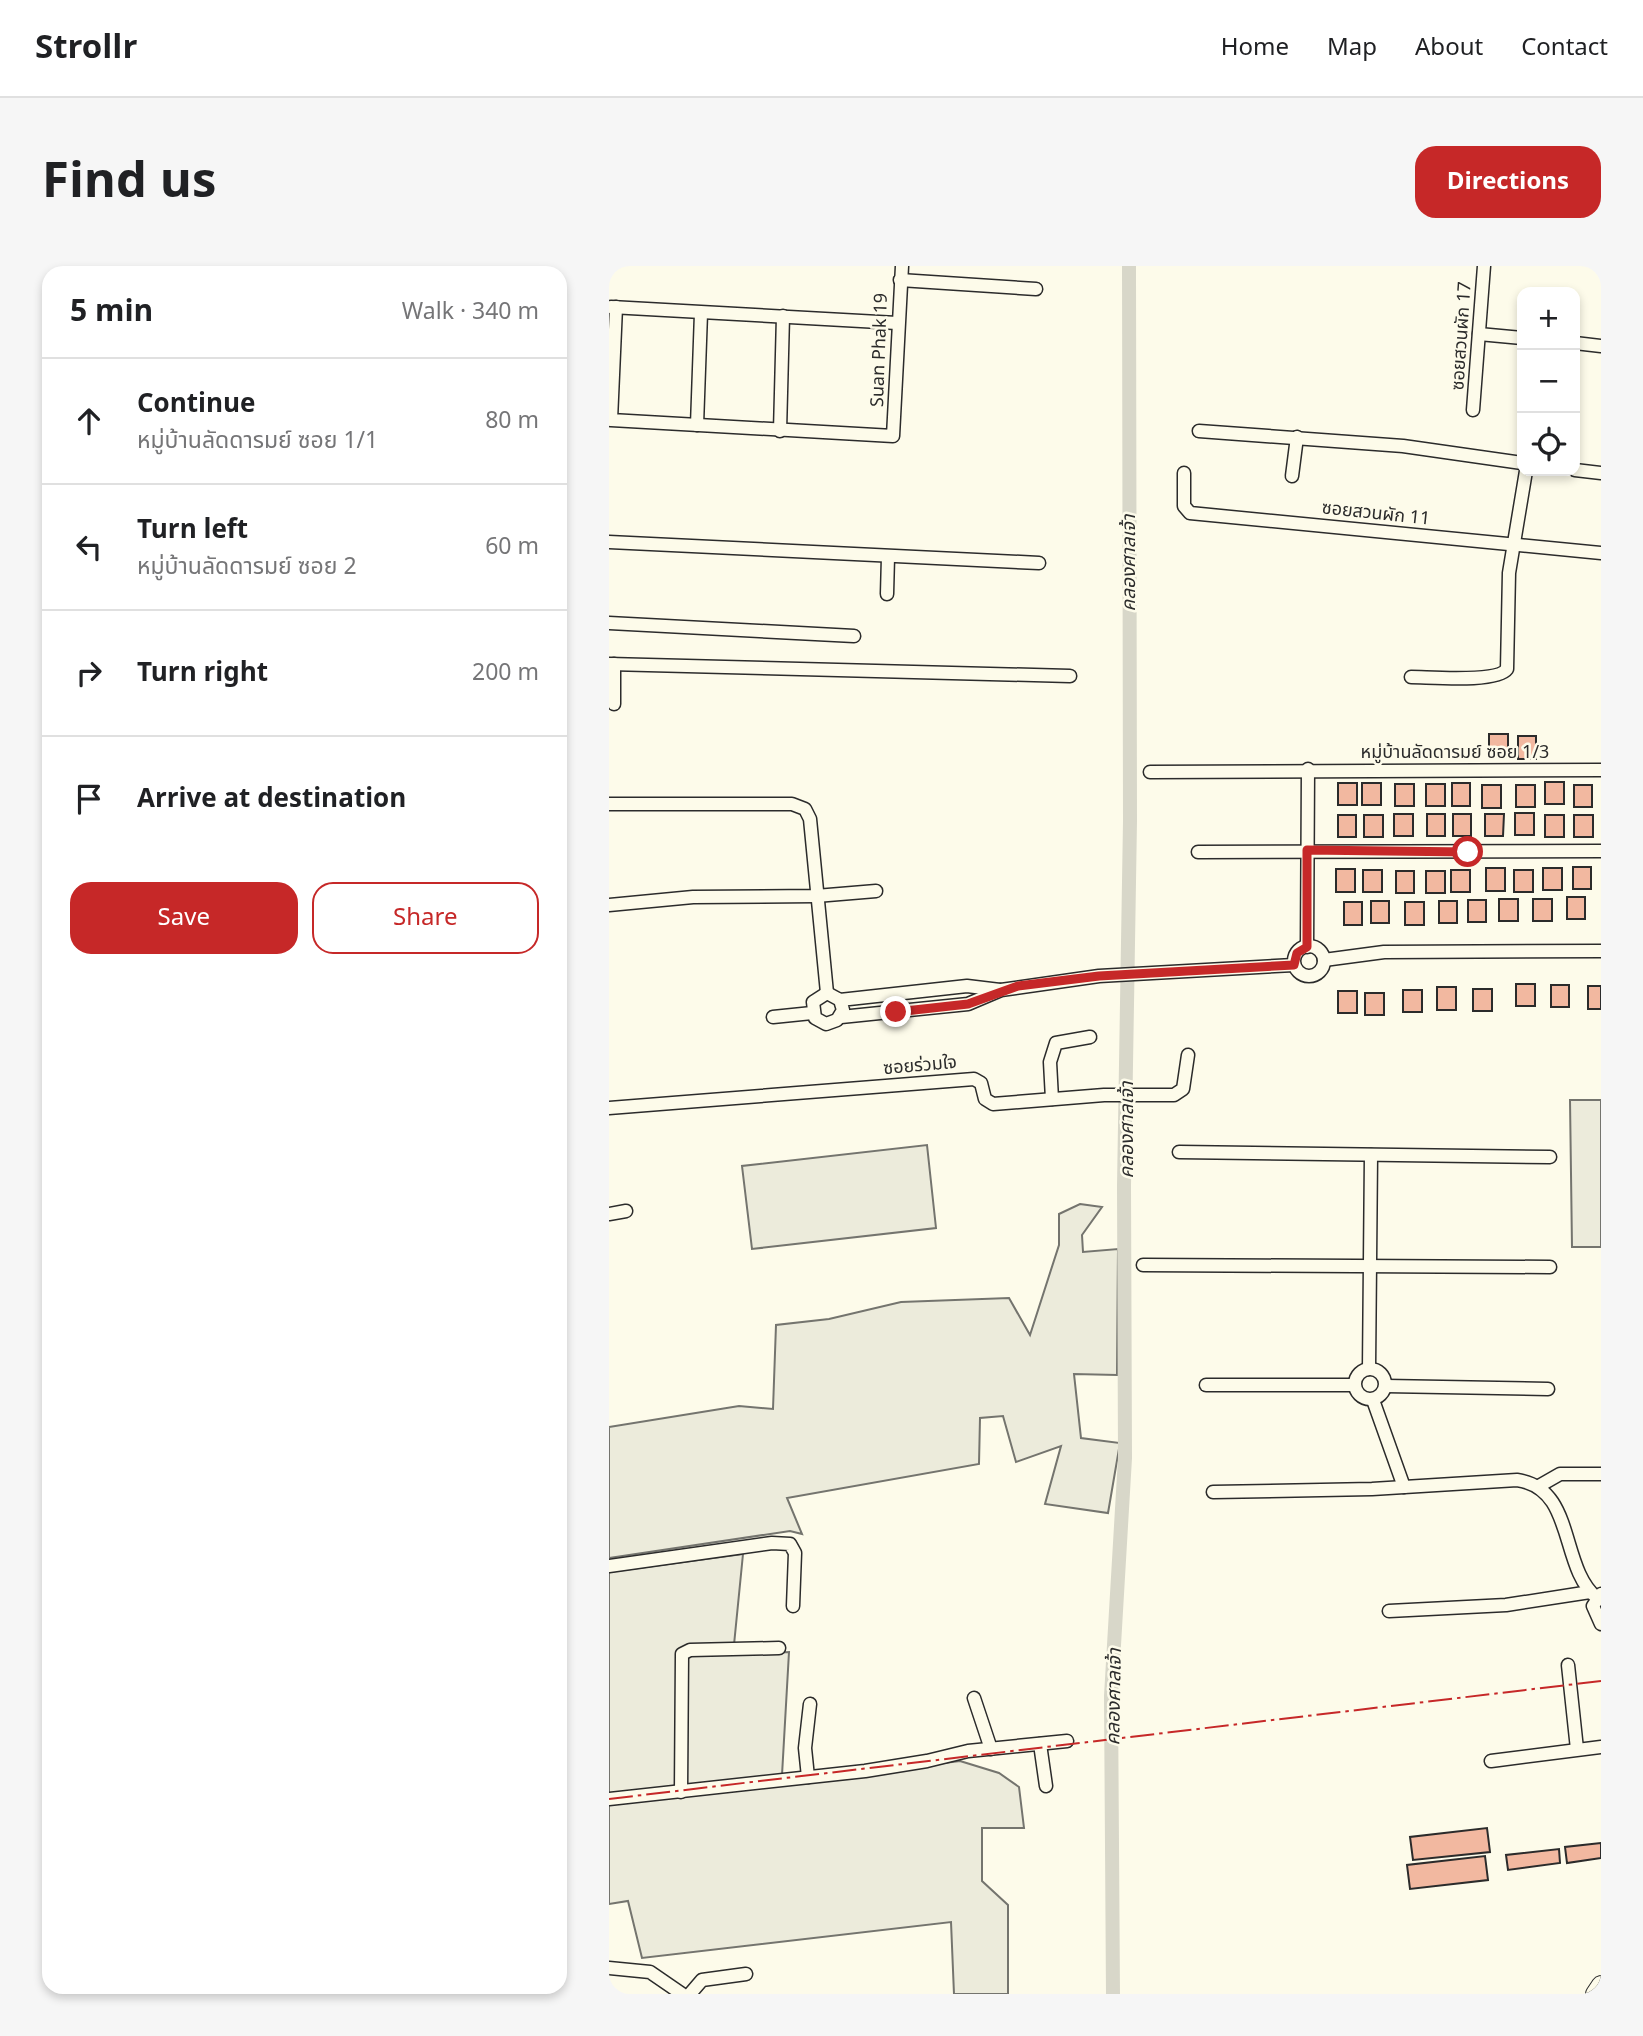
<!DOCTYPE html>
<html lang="en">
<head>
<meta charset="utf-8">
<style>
  :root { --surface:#fff; --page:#f6f6f6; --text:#202124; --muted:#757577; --line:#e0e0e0; --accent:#c62828 }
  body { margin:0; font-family:Georgia,"Noto Sans Thai",serif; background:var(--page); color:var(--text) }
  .controls { position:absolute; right:21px; top:21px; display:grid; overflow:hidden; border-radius:14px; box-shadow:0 4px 10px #0003 }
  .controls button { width:63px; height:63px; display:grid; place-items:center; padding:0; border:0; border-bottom:2px solid var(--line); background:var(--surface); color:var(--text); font:35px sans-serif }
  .stop { position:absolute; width:21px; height:21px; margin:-16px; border:5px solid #c62828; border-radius:50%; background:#fff }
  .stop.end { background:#c62828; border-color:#fff; box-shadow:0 2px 7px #0008 }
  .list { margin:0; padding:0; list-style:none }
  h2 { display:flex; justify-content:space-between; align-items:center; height:91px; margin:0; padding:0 28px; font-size:30px }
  h2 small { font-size:23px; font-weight:400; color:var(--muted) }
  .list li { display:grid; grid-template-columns:46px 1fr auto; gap:21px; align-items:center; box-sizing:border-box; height:126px; padding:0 28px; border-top:2px solid var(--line) }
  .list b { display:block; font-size:26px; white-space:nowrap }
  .list p { margin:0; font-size:23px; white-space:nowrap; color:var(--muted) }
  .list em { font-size:23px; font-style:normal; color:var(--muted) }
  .actions { display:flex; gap:14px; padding:21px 28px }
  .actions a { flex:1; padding:16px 0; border:2px solid var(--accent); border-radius:21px; text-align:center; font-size:24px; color:var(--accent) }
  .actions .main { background:var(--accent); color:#fff }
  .icon { flex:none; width:38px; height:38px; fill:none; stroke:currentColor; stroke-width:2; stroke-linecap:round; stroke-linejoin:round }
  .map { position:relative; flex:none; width:992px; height:1728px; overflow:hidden; border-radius:21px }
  header { display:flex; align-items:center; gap:42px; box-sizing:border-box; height:98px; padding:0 35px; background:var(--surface); border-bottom:2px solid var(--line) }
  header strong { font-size:33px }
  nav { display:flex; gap:38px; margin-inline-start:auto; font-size:24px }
  .intro { display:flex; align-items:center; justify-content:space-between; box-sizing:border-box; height:168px; padding:0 42px }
  h1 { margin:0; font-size:49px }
  .button { padding:18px 32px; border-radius:21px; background:var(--accent); color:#fff; font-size:24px; font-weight:700 }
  main { display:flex; gap:42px; padding:0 42px }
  aside { flex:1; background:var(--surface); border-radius:21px; box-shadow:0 4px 10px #0003 }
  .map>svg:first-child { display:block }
  .green { fill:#ecebdb; stroke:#74746e; stroke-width:2 }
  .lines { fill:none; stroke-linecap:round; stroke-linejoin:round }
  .canal { stroke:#d8d7c9; stroke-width:14 }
  .building { fill:#f2b8a0; stroke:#2b2b2b; stroke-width:2 }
  .minor-casing { stroke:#2b2b2b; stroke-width:15 }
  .secondary-casing { stroke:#2b2b2b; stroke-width:20 }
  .minor { stroke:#fdfbea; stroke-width:12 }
  .secondary { stroke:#fdfbea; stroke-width:18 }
  .power { stroke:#c62828; stroke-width:2; stroke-dasharray:24 5 3.5 5; stroke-linecap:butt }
  .route { stroke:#c62828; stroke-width:9 }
  .labels { text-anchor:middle; stroke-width:5; stroke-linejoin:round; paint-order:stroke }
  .street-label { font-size:18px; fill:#2b2b2b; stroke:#fdfbea }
  .water-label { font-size:19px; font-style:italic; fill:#2b2b2b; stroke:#fdfbea }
</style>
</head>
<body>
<header>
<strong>Strollr</strong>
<nav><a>Home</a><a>Map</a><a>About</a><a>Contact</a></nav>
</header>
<div class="intro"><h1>Find us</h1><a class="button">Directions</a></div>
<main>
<aside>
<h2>5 min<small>Walk · 340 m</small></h2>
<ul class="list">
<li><svg class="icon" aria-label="ahead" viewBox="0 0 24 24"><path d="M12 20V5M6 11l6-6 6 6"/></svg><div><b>Continue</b><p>หมู่บ้านลัดดารมย์ ซอย 1/1</p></div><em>80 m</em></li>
<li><svg class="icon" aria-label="left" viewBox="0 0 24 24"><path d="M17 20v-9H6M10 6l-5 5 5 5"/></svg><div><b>Turn left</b><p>หมู่บ้านลัดดารมย์ ซอย 2</p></div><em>60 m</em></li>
<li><svg class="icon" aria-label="right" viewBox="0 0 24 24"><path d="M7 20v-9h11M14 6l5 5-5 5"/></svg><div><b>Turn right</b></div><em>200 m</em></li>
<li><svg class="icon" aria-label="arrive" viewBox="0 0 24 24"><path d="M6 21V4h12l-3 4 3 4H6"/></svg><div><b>Arrive at destination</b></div></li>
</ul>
<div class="actions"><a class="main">Save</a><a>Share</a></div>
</aside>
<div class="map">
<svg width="992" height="1728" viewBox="0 0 992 1728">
  <rect width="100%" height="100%" fill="#fdfbea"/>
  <g class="green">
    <path d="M961,834H992V981H963Z"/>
    <path d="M318,879L327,962L143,983L133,900Z"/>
    <path d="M471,938L493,941L473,969L474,986L509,983L508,1109L465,1108L472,1172L511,1177L499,1247L436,1238L452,1180L407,1196L394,1150L371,1152L370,1198L178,1232L193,1268L181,1265L0,1292V1161L130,1140L164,1143L167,1059L220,1053L292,1036L400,1032L421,1069L450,979V948Z"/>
    <path d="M134,1288L124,1389L180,1386L173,1509L0,1529V1306Z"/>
    <path d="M351,1495L390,1507L410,1521L415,1562H373V1615L399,1639V1728H345L342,1656L33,1692L19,1635L0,1638V1539Z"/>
  </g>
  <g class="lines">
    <path class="canal" d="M504,1728L502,1430L516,1192L515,920L521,555L520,0"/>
  </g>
  <g class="building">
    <rect x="880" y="468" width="19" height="22"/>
    <rect x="909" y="470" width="18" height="23"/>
    <rect x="936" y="516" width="19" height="22"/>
    <rect x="729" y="517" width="19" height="22"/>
    <rect x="753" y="517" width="19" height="22"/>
    <rect x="843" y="517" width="18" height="23"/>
    <rect x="786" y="518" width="19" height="22"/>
    <rect x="817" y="518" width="19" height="22"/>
    <rect x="873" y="519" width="19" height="23"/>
    <rect x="907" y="519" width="19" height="22"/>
    <rect x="965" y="519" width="18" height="22"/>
    <rect x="906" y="547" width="19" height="22"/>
    <rect x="785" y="548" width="19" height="22"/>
    <rect x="818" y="548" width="18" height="22"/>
    <rect x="844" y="548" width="18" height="22"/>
    <path d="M876,548H895L894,570H876Z"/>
    <rect x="729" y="549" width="18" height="22"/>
    <rect x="755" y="549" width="19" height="22"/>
    <rect x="936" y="549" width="19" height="22"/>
    <rect x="965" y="549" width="19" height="22"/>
    <rect x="964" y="601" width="18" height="22"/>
    <rect x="877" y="602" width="19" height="23"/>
    <rect x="934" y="602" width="19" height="22"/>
    <rect x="727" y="603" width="19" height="23"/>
    <rect x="754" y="604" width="19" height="22"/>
    <rect x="842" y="604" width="19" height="22"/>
    <rect x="905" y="604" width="19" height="22"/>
    <rect x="787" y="605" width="18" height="22"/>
    <rect x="817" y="605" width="19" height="22"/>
    <rect x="958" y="631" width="18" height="22"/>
    <rect x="890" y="633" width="19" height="22"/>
    <rect x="924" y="633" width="19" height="22"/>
    <rect x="859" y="634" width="18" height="22"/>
    <rect x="762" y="635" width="18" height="22"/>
    <rect x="830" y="635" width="18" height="22"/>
    <rect x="735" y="636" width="18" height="23"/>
    <rect x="796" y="636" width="19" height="23"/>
    <rect x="907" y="718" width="19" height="22"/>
    <rect x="942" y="719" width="18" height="22"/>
    <rect x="979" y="720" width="13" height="23"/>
    <rect x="828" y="721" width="19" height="23"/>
    <rect x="864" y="723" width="19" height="22"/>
    <rect x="794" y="724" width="19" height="22"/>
    <rect x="729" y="725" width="19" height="22"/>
    <rect x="756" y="727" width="19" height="22"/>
    <path d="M878,1562L881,1586L804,1594L801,1571Z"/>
    <path d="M992,1577V1592L958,1597L956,1581Z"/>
    <path d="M950,1583L951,1597L899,1604L897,1589Z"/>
    <path d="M876,1590L879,1614L801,1623L798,1599Z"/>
  </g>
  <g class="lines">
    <defs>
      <g id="minor">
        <path d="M291,14L427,23"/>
        <path d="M2,41L288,57"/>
        <path d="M7,41L2,154L284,170L293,0"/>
        <path d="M870,68L913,72"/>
        <path d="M966,77L992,80"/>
        <path d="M864,144L875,0"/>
        <path d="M88,159L92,47"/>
        <path d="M171,165L174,50"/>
        <path d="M590,165L794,180L913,197"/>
        <path d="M966,204L992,207"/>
        <path d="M575,207V240L581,247L992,287"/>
        <path d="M683,210L688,171"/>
        <path d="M0,276L430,297"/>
        <path d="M278,328L279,291"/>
        <path d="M0,357L245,370"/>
        <path d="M0,398L461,410"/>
        <path d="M5,398V438"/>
        <path d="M802,411C821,411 888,417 898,403L900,307L917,205"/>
        <path d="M541,506L992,504"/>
        <path d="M0,538H183L196,543L201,553L218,727"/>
        <path d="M589,586L992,585"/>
        <path d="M0,639L84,631L207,630L267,625"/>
        <circle cx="700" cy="695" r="15"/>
        <path d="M698,681L699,503"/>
        <path d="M715,694L775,686L992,685"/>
        <path d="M231,734L234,744L228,754L217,758L206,752L204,736L218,727L231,734L358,720L391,724"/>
        <path d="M164,751L203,747"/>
        <path d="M232,751L359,738L392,724L490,710L685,699"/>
        <path d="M443,833L441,796L447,777L481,771"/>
        <path d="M0,842L365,813L372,817L376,833L384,838L495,829H565L574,823L579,789"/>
        <path d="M570,886L941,891"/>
        <path d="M0,948L17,945"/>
        <path d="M534,999L941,1001"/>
        <circle cx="761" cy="1118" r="15"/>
        <path d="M760,1103L762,889"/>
        <path d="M597,1119H745"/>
        <path d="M777,1120L939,1123"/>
        <path d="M764,1134L795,1221"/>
        <path d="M930,1220L951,1208H992"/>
        <path d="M604,1226L763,1223L908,1214C967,1222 950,1301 988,1332"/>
        <path d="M0,1300L163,1277L181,1278L186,1287L184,1340"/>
        <path d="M992,1328L984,1340L992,1358"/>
        <path d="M780,1345L897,1339L981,1326"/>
        <path d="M959,1399L968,1483"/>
        <path d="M365,1432L382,1483"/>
        <path d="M431,1478L437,1520"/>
        <path d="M882,1495L992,1481"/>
        <path d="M199,1511L196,1482L201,1438"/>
        <path d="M72,1526L73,1388L81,1384L170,1382"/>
        <path d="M0,1533L256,1505L318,1495L359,1485L458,1475"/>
        <path d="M0,1702L41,1706L73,1728"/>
        <path d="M81,1728L93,1714L137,1708"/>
      </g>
      <path id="secondary" d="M986,1728L992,1719"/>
    </defs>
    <use href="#minor" class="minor-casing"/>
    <use href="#secondary" class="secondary-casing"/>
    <use href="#minor" class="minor"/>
    <use href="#secondary" class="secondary"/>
    <path class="power" d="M0,1533L992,1415"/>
  </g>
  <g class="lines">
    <path class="route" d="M287,746L359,738L409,720L490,710L685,699L688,687L698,681V584L859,586"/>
  </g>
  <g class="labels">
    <g class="street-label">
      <text transform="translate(852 70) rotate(-86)" y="6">ซอยสวนผัก 17</text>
      <text transform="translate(270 84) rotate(-88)" y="6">Suan Phak 19</text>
      <text transform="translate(767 247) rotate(6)" y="6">ซอยสวนผัก 11</text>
      <text x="846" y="492">หมู่บ้านลัดดารมย์ ซอย 1/3</text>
      <text transform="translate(311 799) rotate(-5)" y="6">ซอยร่วมใจ</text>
    </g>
    <g class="water-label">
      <text transform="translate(519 297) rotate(-90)" y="7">คลองศาลเจ้า</text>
      <text transform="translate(517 864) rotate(-90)" y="7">คลองศาลเจ้า</text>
      <text transform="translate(504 1431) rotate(-89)" y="7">คลองศาลเจ้า</text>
    </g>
  </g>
</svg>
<div class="controls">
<button>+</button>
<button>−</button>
<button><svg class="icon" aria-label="locate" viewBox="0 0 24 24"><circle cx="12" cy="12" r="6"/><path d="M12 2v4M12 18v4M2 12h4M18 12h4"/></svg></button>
</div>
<div class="stop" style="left:859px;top:586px"></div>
<div class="stop end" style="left:287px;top:746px"></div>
</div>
</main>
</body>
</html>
